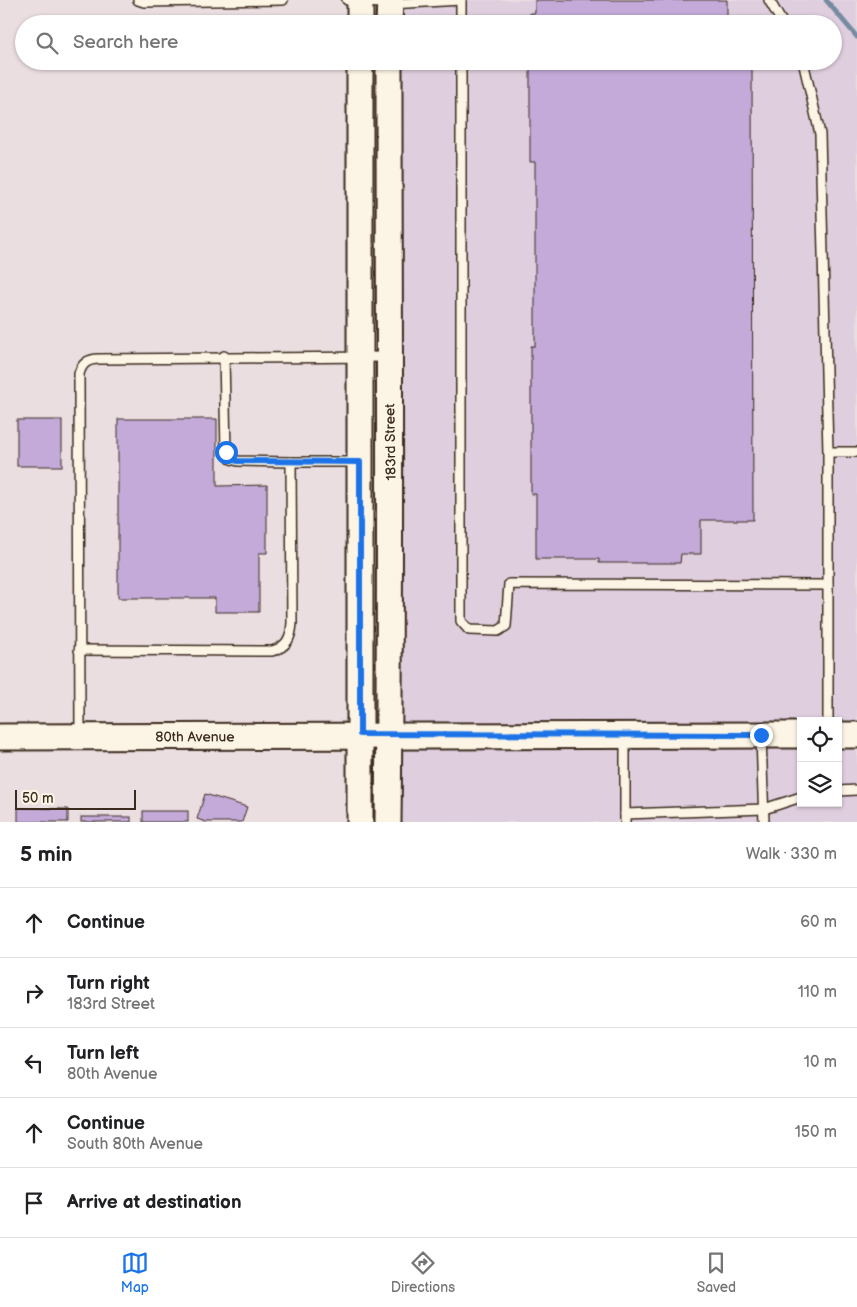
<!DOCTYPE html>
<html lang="en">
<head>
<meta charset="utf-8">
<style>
  :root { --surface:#fff; --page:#f6f6f6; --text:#202124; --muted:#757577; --line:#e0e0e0; --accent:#1a73e8 }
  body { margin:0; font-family:"Balsamiq Sans",sans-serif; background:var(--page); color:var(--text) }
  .controls { position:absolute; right:15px; bottom:15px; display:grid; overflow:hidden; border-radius:0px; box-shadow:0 1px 4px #0004 }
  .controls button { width:45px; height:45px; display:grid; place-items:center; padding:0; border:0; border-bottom:1px solid var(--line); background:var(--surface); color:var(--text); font:25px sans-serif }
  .scale { position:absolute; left:15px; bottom:12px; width:121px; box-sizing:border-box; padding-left:5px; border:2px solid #3b2a1e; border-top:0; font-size:14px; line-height:18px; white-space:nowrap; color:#3b2a1e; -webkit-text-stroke:4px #fcf5e5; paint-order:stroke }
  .stop { position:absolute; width:15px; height:15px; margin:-11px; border:4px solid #1a73e8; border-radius:50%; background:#fff }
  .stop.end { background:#1a73e8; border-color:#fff; box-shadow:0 1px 5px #0008 }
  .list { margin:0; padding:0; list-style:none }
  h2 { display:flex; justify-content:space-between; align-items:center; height:65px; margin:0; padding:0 20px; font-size:21px }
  h2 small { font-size:16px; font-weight:400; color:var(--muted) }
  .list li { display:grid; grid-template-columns:32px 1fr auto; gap:15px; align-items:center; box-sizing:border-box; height:70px; padding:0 20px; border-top:1px solid var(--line) }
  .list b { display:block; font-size:19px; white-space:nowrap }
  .list p { margin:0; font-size:16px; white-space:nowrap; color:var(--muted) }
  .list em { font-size:16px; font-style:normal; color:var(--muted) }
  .icon { flex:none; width:28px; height:28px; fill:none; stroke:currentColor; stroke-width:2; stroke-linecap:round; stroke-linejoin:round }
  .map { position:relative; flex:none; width:857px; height:822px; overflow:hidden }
  .search { position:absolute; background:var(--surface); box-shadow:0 1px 4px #0004; left:15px; right:15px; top:15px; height:55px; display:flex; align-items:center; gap:12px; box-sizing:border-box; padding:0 18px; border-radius:28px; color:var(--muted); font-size:19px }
  .sheet { height:415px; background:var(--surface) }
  nav { display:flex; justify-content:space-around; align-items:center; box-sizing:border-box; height:70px; border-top:1px solid var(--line); background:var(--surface); font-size:14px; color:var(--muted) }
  nav a { display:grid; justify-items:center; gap:2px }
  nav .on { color:var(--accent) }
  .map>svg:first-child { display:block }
  .built { fill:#dfcede }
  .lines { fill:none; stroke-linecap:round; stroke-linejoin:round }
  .stream { stroke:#758ba1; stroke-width:5 }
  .building { fill:#c3aad8; stroke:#3b2a1e }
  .lane-casing { stroke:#3b2a1e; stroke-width:12 }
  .secondary-casing { stroke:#3b2a1e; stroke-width:29 }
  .lane { stroke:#fcf5e5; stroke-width:9 }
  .secondary { stroke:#fcf5e5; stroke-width:25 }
  .route { stroke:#1a73e8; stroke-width:6 }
  .labels { text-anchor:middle; stroke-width:4; stroke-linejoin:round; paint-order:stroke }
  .street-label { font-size:14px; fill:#3b2a1e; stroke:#fcf5e5 }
</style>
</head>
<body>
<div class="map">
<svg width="857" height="822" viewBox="0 0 857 822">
  <rect width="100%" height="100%" fill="#ebdee1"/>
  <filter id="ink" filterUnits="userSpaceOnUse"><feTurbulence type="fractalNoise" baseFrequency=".02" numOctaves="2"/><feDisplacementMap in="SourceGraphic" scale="10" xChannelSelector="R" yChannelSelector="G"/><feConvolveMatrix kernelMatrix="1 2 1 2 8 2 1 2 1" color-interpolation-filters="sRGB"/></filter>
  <g filter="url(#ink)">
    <g class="built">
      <path d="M382,0H857V730H838V721H801V730L381,731L382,61H833V24H382Z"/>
      <path d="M801,741V803H838V741H857V822H382V742Z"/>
    </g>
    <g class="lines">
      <path class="stream" d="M826,0L857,37"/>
    </g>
    <g class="building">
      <path d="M535,0H727V24H530V13H535Z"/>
      <path d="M530,61H752L753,520H701V554H681L680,563H599V559H536V494H531V346H535V162H530Z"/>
      <path d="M118,419H217V486L267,485V553H259V612H215V598H118Z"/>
      <rect x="17" y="420" width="45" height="46"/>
      <path d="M205,794L247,807L242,822H206L197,819Z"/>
      <path d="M18,808L68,809V822H18Z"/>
      <rect x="143" y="811" width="45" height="11"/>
      <rect x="81" y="817" width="50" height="5"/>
    </g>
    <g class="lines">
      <defs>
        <g id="lane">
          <path d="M138,0L144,2L283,0"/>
          <path d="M347,0L390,4L461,0"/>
          <path d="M769,0L783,24"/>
          <path d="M461,1V24"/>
          <path d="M461,61V621L469,630L498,631L506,626L509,584L828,585"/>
          <path d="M803,61L820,134L828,452V721"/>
          <path d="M224,356L226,452L231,459L238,461L291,462"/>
          <path d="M828,452H857"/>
          <path d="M79,650L272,651C287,647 291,638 292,623L291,462H358"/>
          <path d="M80,736L79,374C82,363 88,359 99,359L388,357"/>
          <path d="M761,737L764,822"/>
          <path d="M625,738V822"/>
          <path d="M838,791L857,790"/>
          <path d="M625,814L764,809L801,797"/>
        </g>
        <g id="secondary">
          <path d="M360,24V0"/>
          <path d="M389,24L390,0"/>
          <path d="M360,61V822"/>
          <path d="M838,735H857"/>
          <path id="s1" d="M0,737L801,735"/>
          <path d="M388,822C391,568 389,315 389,61"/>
        </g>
      </defs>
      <use href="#lane" class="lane-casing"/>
      <use href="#secondary" class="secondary-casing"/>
      <use href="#lane" class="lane"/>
      <use href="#secondary" class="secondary"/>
    </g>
  </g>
  <g class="lines" filter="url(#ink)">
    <path class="route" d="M226,452L230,459L238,461L360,462V734L761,735"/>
  </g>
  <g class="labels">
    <g class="street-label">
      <text transform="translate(390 442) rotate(-91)" y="5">183rd Street</text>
      <text dy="5" stroke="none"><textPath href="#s1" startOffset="195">80th Avenue</textPath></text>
    </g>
  </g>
</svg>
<div class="controls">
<button><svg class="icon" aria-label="locate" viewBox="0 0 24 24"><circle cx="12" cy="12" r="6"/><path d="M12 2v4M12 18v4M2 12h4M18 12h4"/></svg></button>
<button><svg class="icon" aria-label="layers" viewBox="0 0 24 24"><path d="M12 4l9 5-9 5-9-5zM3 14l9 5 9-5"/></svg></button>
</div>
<div class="scale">50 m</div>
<div class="stop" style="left:226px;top:452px"></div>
<div class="stop end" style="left:761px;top:735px"></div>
<div class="search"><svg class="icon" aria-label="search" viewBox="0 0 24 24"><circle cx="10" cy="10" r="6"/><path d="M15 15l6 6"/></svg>Search here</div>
</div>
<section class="sheet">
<h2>5 min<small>Walk · 330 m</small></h2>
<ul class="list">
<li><svg class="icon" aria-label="ahead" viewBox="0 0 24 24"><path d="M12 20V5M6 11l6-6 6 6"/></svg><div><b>Continue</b></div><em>60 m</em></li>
<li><svg class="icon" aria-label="right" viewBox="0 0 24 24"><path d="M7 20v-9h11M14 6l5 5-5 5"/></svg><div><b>Turn right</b><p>183rd Street</p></div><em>110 m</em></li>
<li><svg class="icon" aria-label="left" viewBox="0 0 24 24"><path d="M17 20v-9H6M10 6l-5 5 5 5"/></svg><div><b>Turn left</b><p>80th Avenue</p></div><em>10 m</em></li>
<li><svg class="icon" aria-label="ahead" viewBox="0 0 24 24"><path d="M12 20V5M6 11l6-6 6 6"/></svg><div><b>Continue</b><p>South 80th Avenue</p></div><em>150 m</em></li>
<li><svg class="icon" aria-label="arrive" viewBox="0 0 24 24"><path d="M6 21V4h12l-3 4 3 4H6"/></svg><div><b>Arrive at destination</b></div></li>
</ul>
</section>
<nav>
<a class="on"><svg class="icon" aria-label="map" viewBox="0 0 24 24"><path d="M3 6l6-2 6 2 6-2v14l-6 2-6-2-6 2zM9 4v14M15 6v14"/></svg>Map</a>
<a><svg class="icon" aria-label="directions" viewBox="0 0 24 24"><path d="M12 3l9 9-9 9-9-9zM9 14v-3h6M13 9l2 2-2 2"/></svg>Directions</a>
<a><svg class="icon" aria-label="saved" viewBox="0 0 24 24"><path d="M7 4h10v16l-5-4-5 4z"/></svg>Saved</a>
</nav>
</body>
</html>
